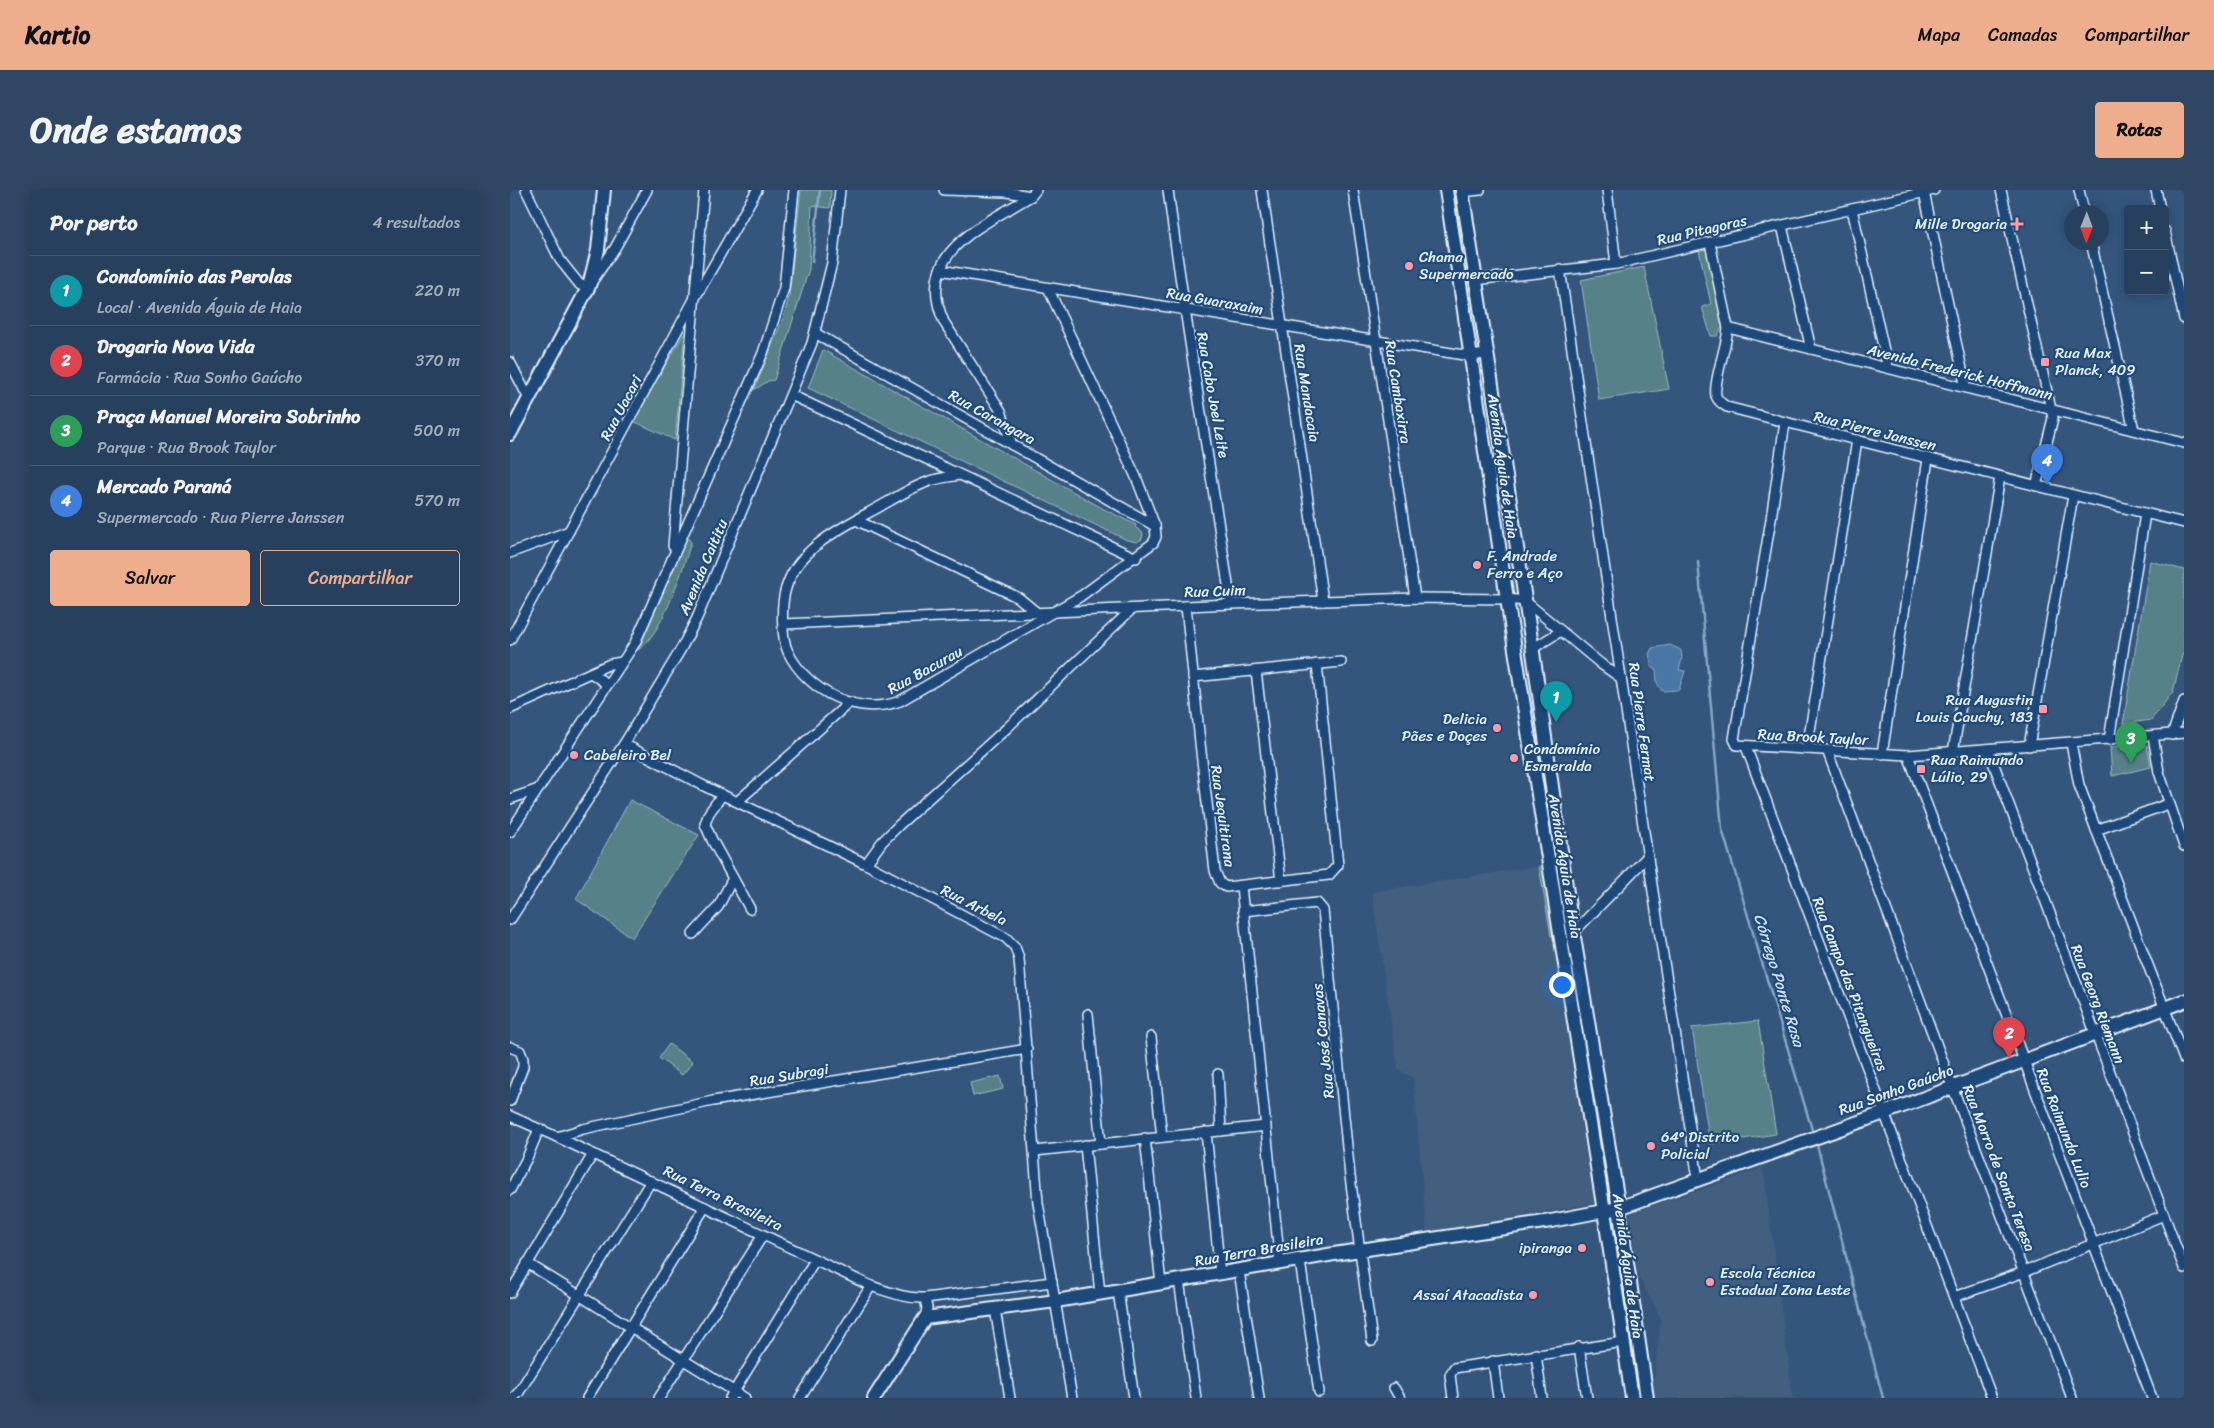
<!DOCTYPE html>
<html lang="pt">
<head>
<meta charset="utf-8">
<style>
  :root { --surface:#27405e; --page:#2f4764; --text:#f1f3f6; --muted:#a4afbc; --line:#435973; --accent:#eead8d }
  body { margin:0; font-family:Sriracha,sans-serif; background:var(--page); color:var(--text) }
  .controls { position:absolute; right:15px; top:15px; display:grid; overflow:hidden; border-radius:5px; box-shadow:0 2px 12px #0003 }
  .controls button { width:45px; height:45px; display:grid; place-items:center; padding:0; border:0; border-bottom:1px solid var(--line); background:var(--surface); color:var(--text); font:25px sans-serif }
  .compass { position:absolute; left:1554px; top:15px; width:45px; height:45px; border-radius:50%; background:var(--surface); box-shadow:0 2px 12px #0003; rotate:181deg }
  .you { position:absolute; left:1051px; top:794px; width:18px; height:18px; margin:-12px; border:4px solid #fff; border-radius:50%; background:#1a73e8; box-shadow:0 0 0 8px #1a73e833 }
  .badge { display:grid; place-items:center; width:32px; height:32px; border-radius:50%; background:var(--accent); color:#fff; font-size:16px; font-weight:700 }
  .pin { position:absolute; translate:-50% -41px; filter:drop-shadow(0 1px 2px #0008) }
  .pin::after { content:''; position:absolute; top:26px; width:18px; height:15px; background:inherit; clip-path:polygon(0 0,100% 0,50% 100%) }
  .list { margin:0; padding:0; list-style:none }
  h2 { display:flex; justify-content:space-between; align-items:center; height:65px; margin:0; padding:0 20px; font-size:21px }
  h2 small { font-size:16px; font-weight:400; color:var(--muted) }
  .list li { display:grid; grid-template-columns:32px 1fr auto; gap:15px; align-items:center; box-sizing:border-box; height:70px; padding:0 20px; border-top:1px solid var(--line) }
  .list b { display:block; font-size:19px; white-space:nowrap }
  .list p { margin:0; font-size:16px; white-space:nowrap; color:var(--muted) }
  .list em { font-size:16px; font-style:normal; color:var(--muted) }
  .actions { display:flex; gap:10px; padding:15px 20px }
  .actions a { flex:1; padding:11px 0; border:1px solid var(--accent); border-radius:5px; text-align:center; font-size:18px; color:var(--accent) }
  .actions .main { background:var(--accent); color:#111 }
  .map { position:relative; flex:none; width:1674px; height:1208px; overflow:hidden; border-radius:5px }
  header { display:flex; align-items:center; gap:30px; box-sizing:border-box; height:70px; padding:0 25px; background:var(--accent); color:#111 }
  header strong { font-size:24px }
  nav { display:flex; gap:28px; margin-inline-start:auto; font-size:18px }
  .intro { display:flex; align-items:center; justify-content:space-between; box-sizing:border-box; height:120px; padding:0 30px }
  h1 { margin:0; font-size:35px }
  .button { padding:12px 22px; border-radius:5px; background:var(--accent); color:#111; font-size:18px; font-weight:700 }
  main { display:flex; gap:30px; padding:0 30px }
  aside { flex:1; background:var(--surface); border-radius:5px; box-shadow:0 2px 12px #0003 }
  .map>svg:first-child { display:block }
  .built { fill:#435e7f }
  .green { fill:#568188; stroke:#9fb9c0 }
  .water { fill:#4977a5; stroke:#89a8c6 }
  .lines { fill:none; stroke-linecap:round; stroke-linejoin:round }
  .stream { stroke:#89a8c6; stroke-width:2.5 }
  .street-casing { stroke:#e8f1f8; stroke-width:12 }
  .secondary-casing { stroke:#e8f1f8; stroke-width:16 }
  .street { stroke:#1f4a7a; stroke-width:9 }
  .secondary { stroke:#1f4a7a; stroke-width:12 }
  .poi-dot { fill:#ff9aa2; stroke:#1f4a7a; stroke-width:2 }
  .labels { text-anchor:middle; stroke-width:4.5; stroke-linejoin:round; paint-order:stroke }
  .poi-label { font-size:15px; fill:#e8f1f8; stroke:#1f4a7a; text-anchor:start }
  .street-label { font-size:15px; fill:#e8f1f8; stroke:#1f4a7a }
  .water-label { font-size:16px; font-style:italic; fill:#d0dfec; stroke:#1f4a7a }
</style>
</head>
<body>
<header>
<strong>Kartio</strong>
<nav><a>Mapa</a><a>Camadas</a><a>Compartilhar</a></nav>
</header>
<div class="intro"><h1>Onde estamos</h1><a class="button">Rotas</a></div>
<main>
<aside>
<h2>Por perto<small>4 resultados</small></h2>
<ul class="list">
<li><span class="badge" style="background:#0f9aa8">1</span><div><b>Condomínio das Perolas</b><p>Local · Avenida Águia de Haia</p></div><em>220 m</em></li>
<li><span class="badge" style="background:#e0444e">2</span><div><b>Drogaria Nova Vida</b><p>Farmácia · Rua Sonho Gaúcho</p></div><em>370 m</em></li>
<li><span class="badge" style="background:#2e9e5b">3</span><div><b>Praça Manuel Moreira Sobrinho</b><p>Parque · Rua Brook Taylor</p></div><em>500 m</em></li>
<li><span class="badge" style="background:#3f7fe0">4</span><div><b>Mercado Paraná</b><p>Supermercado · Rua Pierre Janssen</p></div><em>570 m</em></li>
</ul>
<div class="actions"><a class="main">Salvar</a><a>Compartilhar</a></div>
</aside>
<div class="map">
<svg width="1674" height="1208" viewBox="0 0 1674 1208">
  <rect width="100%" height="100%" fill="#34567d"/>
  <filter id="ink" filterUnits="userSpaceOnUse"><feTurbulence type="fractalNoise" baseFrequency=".02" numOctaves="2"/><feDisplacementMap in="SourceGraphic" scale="10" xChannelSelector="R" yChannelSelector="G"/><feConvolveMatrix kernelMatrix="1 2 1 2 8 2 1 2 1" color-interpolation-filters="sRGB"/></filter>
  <g filter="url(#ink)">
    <g class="built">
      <path d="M1029,676L1041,745H1044L1085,1013L917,1042L903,888L888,879L862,702Z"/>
      <path d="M1253,978L1283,1208H1146L1144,1192L1151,1128L1129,1087L1120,1026L1122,1023Z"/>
    </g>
    <g class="green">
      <path d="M291,0H321L320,18L302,16L299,79L264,190L258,191L244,200L274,126L279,106Z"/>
      <path d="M1200,53L1217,129L1207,146H1201L1192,117L1201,114L1188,56Z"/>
      <path d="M1134,77L1159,199L1089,210L1071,90Z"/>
      <path d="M175,142L165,250L123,231Z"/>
      <path d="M313,160L592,318L626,335L625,337L633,343L632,349L627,352L617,350L298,198Z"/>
      <path d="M177,347L181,352C172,382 153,443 128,460Z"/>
      <path d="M1640,371L1674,380V464L1672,465L1663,502L1641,530L1613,534Z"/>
      <path d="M1637,555L1641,577L1602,586L1600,557Z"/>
      <path d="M120,610L189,645L122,748L66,709Z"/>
      <path d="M1034,675L1044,745L1041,746L1029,676Z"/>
      <path d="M1248,831L1266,944L1200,954L1182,838Z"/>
      <path d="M159,854L183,872L172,885L149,868Z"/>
      <path d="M490,886L493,899L463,906L460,893Z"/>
    </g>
    <path class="water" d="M1160,455L1171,460L1172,469L1169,480L1175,481L1169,500L1152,501L1147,493L1146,480L1142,477L1139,464L1142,458Z"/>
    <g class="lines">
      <g class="stream">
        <path d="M302,72L310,0"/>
        <path d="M1188,372L1212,639L1303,943"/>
        <path d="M1306,951L1373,1208"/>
      </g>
      <defs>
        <g id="street">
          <path d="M16,0L50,70L70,95L79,96L105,58L137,0"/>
          <path d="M434,0L497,2L521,6"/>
          <path d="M658,0C676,138 700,276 721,414"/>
          <path d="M752,0L813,411"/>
          <path d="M843,0L905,408"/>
          <path d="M1097,0L1106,74"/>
          <path d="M1491,0L1543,228L1526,296"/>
          <path d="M1569,0L1574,22"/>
          <path d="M1646,0L1650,19"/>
          <path d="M952,2L970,0"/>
          <path d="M1414,2L1456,198"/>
          <path d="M1342,19L1378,178"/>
          <path d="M1272,36L1301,159"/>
          <path d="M1655,41L1674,129"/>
          <path d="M1581,52L1624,240"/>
          <path d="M1200,53L1218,138C1217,155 1203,193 1206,206C1208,211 1212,214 1217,217L1275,232L1674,333"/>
          <path d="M1050,79L1142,695L1188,989"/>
          <path d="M430,80L960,166L976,164"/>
          <path d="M965,90L1106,74L1424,0"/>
          <path d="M1218,138L1674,253"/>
          <path d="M305,143L645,336"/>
          <path d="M0,172L19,209"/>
          <path d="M281,205L626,368"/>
          <path d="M1275,232L1261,329L1224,549L1227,555L1398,565L1674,543"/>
          <path d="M502,255L491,221L434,132C403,62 473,36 521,6L526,0"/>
          <path d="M449,285C439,287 429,288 420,291C402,297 385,308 369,317C335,336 288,357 276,398C271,413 271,447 278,462C297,501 348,527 390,511L571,406L643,353L646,347L645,336L626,287L538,98"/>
          <path d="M346,330L509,408L526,422"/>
          <path d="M163,356L194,0"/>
          <path d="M0,363L59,341"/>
          <path d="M676,416L691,562L705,681L710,693L716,697L819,685L828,675L807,474"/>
          <path d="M274,434L721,414L905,408L997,409L1015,411L1091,474L1111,488"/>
          <path d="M0,450L186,106L247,0"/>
          <path d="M1022,459L1051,441"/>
          <path d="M746,481L771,691"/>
          <path d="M81,483L97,494"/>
          <path d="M683,487L831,472"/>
          <path d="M0,519L100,474L112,472"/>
          <path d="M1662,545L1674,511"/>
          <path d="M1643,546L1649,582L1674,656"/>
          <path d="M1599,550L1635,324"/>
          <path d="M1561,553L1569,595L1674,869"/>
          <path d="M114,554L192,595L356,674L496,748L505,757L509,769L528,1013L562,1208"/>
          <path d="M1519,556L1563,306"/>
          <path d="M1236,557L1482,1208"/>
          <path d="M1297,559L1347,250"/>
          <path d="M1478,559L1674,1078"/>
          <path d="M1317,560L1442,896L1562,1208"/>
          <path d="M1443,562L1490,287"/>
          <path d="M1372,564L1418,269"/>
          <path d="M1398,565L1642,1208"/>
          <path d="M212,605L199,623L195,634L202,650L240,719"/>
          <path d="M0,609L26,600"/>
          <path d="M228,611L340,512"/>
          <path d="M1586,640L1658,614"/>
          <path d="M0,642L125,453L253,163L274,98L284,0"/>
          <path d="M356,674L372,652L389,635L497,538L622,419"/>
          <path d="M731,696L770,1074"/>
          <path d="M733,721L807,713L813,720L840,986L862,1151"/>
          <path d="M0,730L114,554L171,459L187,428L302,153L322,73L330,0"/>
          <path d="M1063,743L1138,666"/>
          <path d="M183,744L208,717L223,688"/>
          <path d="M578,824L591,954"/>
          <path d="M641,847L652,947"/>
          <path d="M0,857L10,861L13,869V877L0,911"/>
          <path d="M708,884L711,941"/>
          <path d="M0,926L47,947L361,1096C379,1102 396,1109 415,1108L542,1092"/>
          <path d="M696,942L710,1084"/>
          <path d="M47,947L73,939L203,911L517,859"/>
          <path d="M635,948L651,1094"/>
          <path d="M575,955L590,1104"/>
          <path d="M525,961L756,936"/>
          <path d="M0,1000L17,968L29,939"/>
          <path d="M790,1071L809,1202"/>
          <path d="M17,1073L235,1208"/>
          <path d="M729,1081L749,1208"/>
          <path d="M669,1090L686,1208"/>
          <path d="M608,1101L624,1208"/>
          <path d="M0,1103L83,964"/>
          <path d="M1444,1107L1514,1082L1654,1025"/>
          <path d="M485,1119L500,1208"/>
          <path d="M415,1128L417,1118L415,1108"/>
          <path d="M1069,1157L1077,1208"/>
          <path d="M1026,1164L1032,1208"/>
          <path d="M983,1171L988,1208"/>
          <path d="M884,1198L890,1208"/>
          <path d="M3,1208L9,1202L141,991"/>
          <path d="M77,1208L195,1017"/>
          <path d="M149,1208L253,1045"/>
          <path d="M220,1208L305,1070"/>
          <path d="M290,1208L361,1096"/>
          <path d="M943,1208L940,1185L944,1178L1113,1152"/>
        </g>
        <g id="secondary">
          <path d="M936,0L997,409L1094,1021L1122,1208"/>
          <path d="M952,0L1022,455L1059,717L1109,1018L1137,1208"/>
          <path d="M0,244L79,96L88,60L94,0"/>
          <path d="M364,1208L415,1128L546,1111L824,1064L1041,1031L1109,1018L1374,923L1674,811"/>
        </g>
      </defs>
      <use href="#street" class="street-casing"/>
      <use href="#secondary" class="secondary-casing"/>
      <use href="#street" class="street"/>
      <use href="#secondary" class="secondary"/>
    </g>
  </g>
  <g class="poi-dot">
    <path d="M1504.5 26.5h5v5h5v5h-5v5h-5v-5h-5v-5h5z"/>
    <circle cx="899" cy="76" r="5"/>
    <rect x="1530" y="167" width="10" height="10" rx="2.5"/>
    <circle cx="967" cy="375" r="5"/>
    <rect x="1528" y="514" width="10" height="10" rx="2.5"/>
    <circle cx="987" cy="538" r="5"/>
    <circle cx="64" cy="565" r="5"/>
    <circle cx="1004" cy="568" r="5"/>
    <rect x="1406" y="574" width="10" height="10" rx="2.5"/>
    <circle cx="1141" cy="956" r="5"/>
    <circle cx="1072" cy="1058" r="5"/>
    <circle cx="1200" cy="1092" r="5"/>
    <circle cx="1023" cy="1105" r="5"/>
  </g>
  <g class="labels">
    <g class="poi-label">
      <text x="1497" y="39" text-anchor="end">Mille Drogaria</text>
      <text x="909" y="72">Chama<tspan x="909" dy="17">Supermercado</tspan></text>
      <text x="1545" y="168">Rua Max<tspan x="1545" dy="17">Planck, 409</tspan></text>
      <text x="977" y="371">F. Andrade<tspan x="977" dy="17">Ferro e Aço</tspan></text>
      <text x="1523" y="515" text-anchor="end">Rua Augustin<tspan x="1523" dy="17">Louis Cauchy, 183</tspan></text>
      <text x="977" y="534" text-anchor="end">Delicia<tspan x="977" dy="17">Pães e Doçes</tspan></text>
      <text x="1014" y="564">Condomínio<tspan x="1014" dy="17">Esmeralda</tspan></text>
      <text x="74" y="570">Cabeleiro Bel</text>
      <text x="1421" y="575">Rua Raimundo<tspan x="1421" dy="17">Lúlio, 29</tspan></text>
      <text x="1151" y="952">64º Distrito<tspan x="1151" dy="17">Policial</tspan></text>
      <text x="1062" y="1063" text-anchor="end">ipiranga</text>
      <text x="1210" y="1088">Escola Técnica<tspan x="1210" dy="17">Estadual Zona Leste</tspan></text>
      <text x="1013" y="1110" text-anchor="end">Assaí Atacadista</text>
    </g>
    <g class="street-label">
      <text transform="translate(1192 40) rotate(-13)" y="5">Rua Pitagoras</text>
      <text transform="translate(705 111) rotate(10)" y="5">Rua Guaraxaim</text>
      <text transform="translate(1450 182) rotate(14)" y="5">Avenida Frederick Hoffmann</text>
      <text transform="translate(888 202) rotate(81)" y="5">Rua Cambaxirra</text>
      <text transform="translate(797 203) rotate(81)" y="5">Rua Mandacaia</text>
      <text transform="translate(703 205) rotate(80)" y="5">Rua Cabo Joel Leite</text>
      <text transform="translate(111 218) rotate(-62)" y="5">Rua Uacari</text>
      <text transform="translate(482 227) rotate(29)" y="5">Rua Carangara</text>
      <text transform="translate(1365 241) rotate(14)" y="5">Rua Pierre Janssen</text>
      <text transform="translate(993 276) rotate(82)" y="5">Avenida Águia de Haia</text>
      <text transform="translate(193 377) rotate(-67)" y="5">Avenida Caititu</text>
      <text transform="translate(705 401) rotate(-2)" y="5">Rua Cuim</text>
      <text transform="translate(415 480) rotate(-29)" y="5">Rua Bacurau</text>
      <text transform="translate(1132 532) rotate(82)" y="5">Rua Pierre Fermat</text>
      <text transform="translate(1303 547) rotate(3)" y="5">Rua Brook Taylor</text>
      <text transform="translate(713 626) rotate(82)" y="5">Rua Jequitirana</text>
      <text transform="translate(1055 676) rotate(81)" y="5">Avenida Águia de Haia</text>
      <text transform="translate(464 715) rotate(27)" y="5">Rua Arbela</text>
      <text transform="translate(1340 794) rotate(69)" y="5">Rua Campo das Pitangueiras</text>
      <text transform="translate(1588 814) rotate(69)" y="5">Rua Georg Riemann</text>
      <text transform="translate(813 851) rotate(-96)" y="5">Rua José Canavas</text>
      <text transform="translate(279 885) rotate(-9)" y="5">Rua Subragi</text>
      <text transform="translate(1386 900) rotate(-20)" y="5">Rua Sonho Gaúcho</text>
      <text transform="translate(1554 938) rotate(69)" y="5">Rua Raimundo Lulio</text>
      <text transform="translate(1489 978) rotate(69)" y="5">Rua Morro de Santa Teresa</text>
      <text transform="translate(213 1008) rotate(26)" y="5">Rua Terra Brasileira</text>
      <text transform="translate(749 1060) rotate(-10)" y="5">Rua Terra Brasileira</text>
      <text transform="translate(1118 1076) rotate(82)" y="5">Avenida Águia de Haia</text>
    </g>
    <g class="water-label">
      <text transform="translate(1270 790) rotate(73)" y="6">Córrego Ponte Rasa</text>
    </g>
  </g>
</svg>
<div class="controls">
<button>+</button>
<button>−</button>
</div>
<svg class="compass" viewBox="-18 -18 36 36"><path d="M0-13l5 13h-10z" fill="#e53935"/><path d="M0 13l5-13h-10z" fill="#a4afbc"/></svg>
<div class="you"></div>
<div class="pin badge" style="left:1046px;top:532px;background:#0f9aa8">1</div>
<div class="pin badge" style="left:1499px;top:868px;background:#e0444e">2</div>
<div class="pin badge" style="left:1621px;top:573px;background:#2e9e5b">3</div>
<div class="pin badge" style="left:1537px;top:295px;background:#3f7fe0">4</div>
</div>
</main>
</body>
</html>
